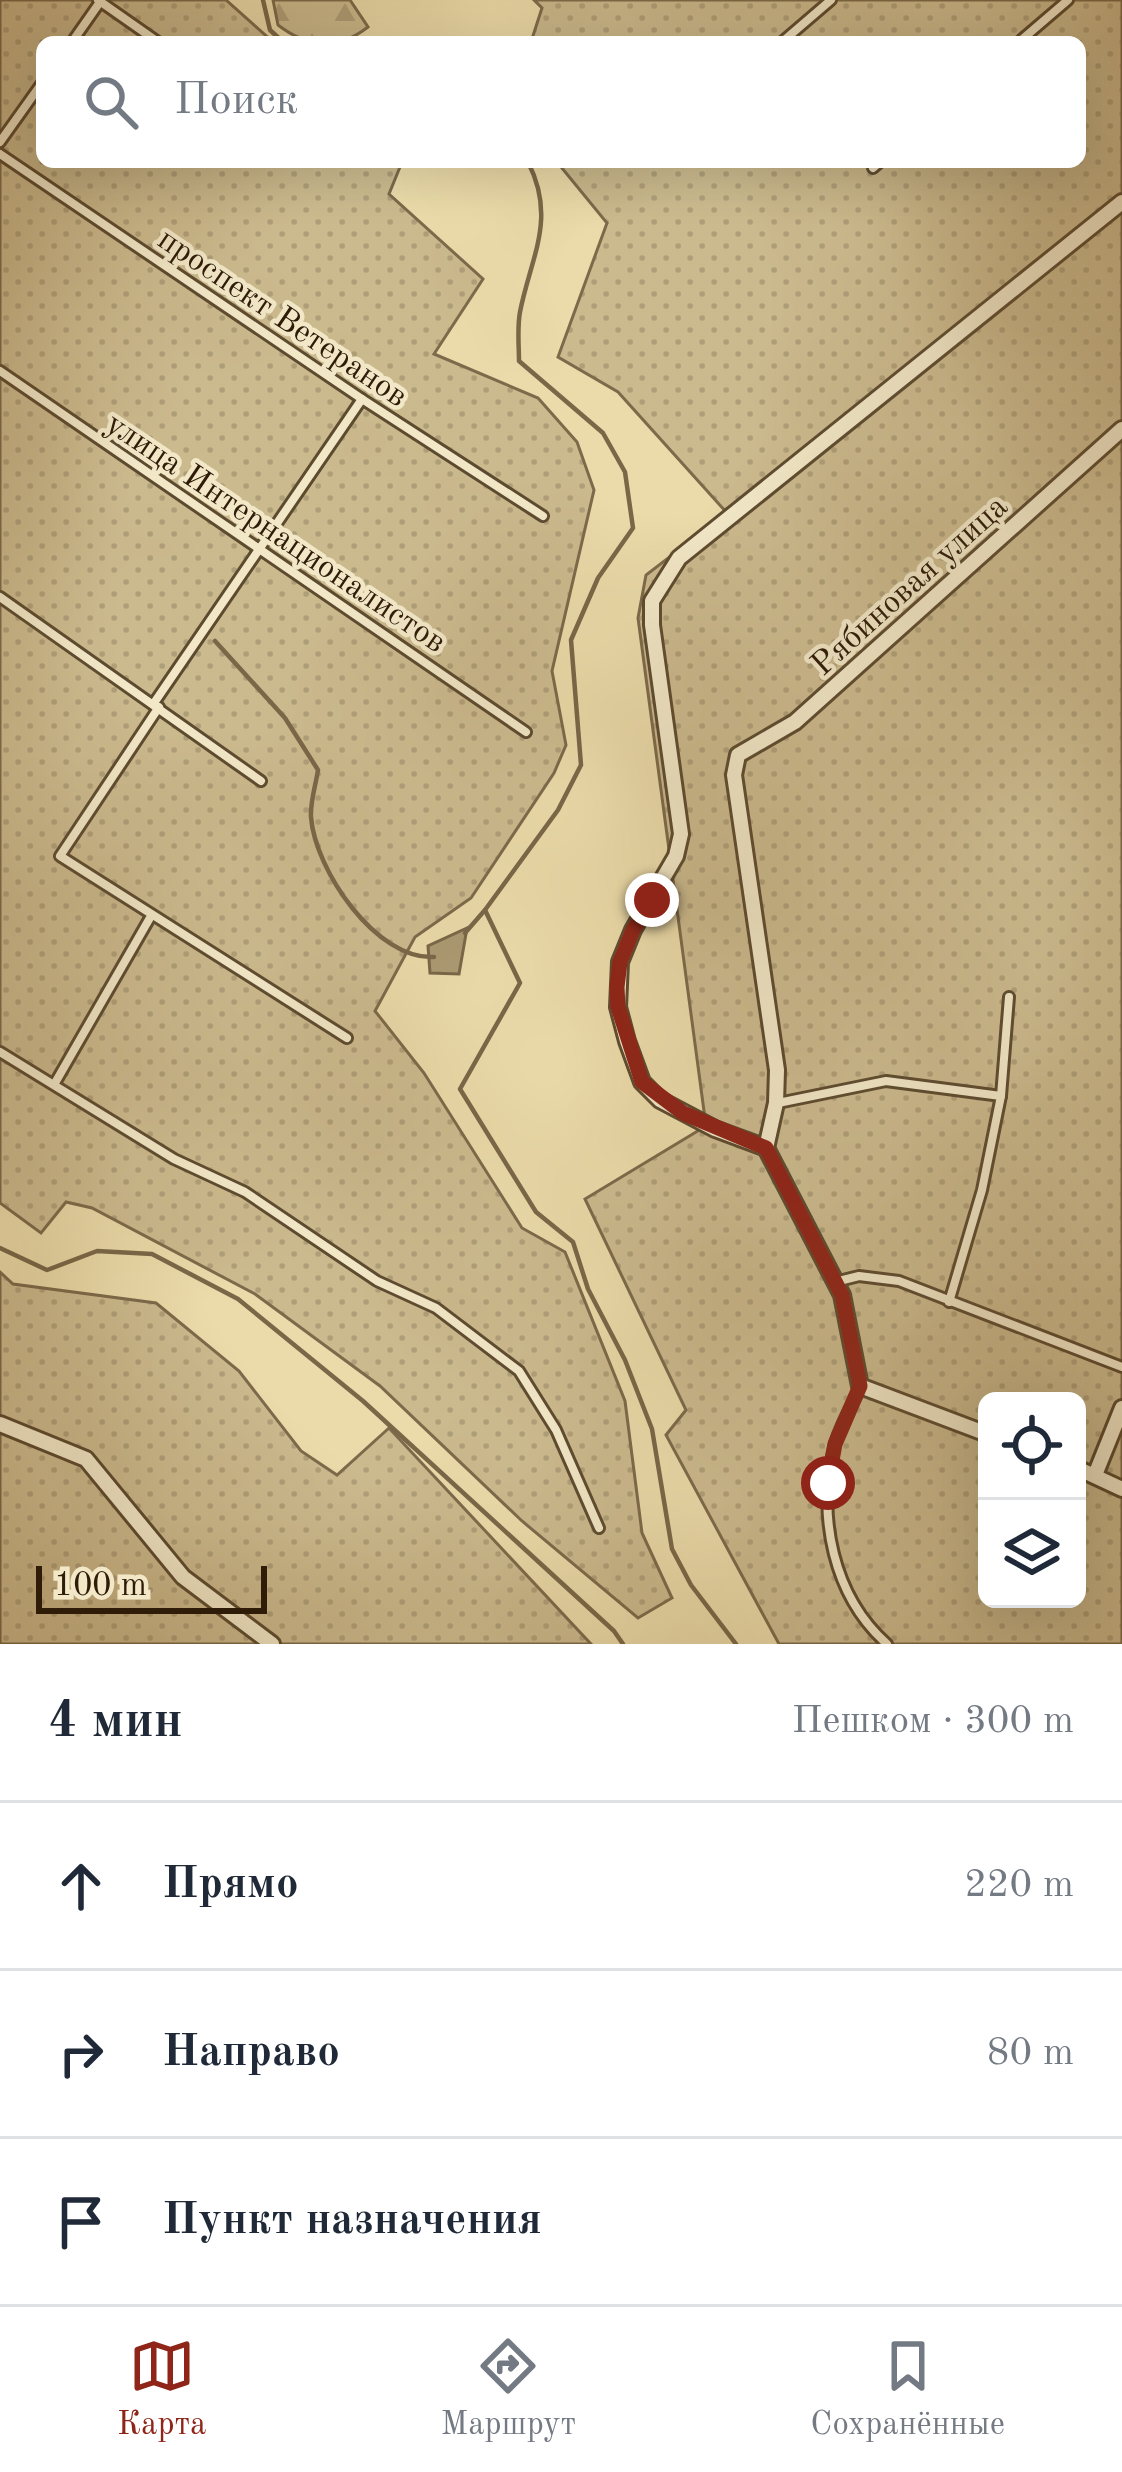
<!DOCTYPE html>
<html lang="ru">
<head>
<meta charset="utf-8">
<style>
  :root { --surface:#fff; --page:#f2f2f3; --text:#1f2937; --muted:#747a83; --line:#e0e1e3; --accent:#8f2418 }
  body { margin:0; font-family:"Old Standard TT",serif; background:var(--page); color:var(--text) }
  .controls { position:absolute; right:36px; bottom:36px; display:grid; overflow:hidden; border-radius:18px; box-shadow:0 12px 48px #0002 }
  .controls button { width:108px; height:108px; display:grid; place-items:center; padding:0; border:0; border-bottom:3px solid var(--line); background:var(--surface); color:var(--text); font:60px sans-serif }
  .scale { position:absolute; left:36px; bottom:30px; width:231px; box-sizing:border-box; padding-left:12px; border:6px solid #2e1b08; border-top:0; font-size:33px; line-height:42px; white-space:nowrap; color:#2e1b08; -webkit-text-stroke:9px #f2e8c8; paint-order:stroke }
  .stop { position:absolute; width:36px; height:36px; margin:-27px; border:9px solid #8f2418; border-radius:50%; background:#fff }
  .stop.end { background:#8f2418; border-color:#fff; box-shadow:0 3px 12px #0008 }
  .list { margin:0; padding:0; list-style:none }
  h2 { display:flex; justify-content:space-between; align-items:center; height:156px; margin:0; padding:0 48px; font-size:51px }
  h2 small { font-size:39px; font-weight:400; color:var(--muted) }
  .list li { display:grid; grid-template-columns:78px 1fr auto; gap:36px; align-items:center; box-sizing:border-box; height:168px; padding:0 48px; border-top:3px solid var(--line) }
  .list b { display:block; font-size:45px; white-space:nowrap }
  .list em { font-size:39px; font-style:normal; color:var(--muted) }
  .icon { flex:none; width:66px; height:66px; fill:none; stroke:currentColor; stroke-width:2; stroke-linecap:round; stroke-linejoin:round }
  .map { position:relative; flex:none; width:1122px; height:1644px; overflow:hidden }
  .search { position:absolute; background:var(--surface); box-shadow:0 12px 48px #0002; left:36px; right:36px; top:36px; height:132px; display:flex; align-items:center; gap:30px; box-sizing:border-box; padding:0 42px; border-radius:18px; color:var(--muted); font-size:45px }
  .sheet { height:660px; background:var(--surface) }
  nav { display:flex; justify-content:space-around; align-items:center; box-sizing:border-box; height:168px; border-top:3px solid var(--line); background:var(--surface); font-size:33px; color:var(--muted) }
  nav a { display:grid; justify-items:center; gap:6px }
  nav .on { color:var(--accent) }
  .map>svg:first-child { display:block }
  .grass { fill:url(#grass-dots); stroke:#7c6a4b; stroke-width:3; fill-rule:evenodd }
  .forest { fill:url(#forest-firs); stroke:#7c6a4b; stroke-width:3 }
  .water { fill:#ab9a73; stroke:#796748; stroke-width:3 }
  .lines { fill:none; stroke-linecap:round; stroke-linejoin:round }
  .stream { stroke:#796748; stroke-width:4.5 }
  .lane-casing { stroke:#5d4b30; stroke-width:14 }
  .street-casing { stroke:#5d4b30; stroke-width:20 }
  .lane { stroke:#f2e8c8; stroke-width:8 }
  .street { stroke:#f2e8c8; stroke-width:14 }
  .route { stroke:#8f2418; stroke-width:15 }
  .labels { text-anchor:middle; stroke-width:9; stroke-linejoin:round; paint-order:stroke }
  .street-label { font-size:33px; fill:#2e1b08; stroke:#f2e8c8 }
</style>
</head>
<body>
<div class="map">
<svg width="1122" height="1644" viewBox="0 0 1122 1644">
  <defs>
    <pattern id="grass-dots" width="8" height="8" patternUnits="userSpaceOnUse" patternTransform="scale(3)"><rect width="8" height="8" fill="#cbba8e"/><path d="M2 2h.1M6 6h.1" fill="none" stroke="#af9f79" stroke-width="1.8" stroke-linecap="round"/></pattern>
    <pattern id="forest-firs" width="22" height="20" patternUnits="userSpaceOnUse" patternTransform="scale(3)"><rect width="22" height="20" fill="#cbba8e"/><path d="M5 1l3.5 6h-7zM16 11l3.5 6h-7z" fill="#af9f79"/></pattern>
  </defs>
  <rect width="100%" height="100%" fill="#ebdbaa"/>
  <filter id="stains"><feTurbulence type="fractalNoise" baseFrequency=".00167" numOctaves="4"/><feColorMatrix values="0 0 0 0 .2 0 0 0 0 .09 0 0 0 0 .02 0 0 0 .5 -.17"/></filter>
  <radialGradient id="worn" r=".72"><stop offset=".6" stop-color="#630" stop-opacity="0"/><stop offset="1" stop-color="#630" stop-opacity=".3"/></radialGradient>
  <g class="grass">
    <path d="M0,0H226L273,42H42V162H402L389,194L483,279L434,354L538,398L577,442L594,490L552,671L566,745L554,773L471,898L415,937L375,1011L424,1073L522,1228L565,1252L625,1401L642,1533L672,1598L638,1618L522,1521L380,1386L255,1294L92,1208L66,1202L41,1233L0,1203Z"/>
    <path d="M534,0H1122V1644H779L666,1435L686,1410L585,1199L706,1126L638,618L646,575L727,513L618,392L558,357L607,223L557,162H1080V42H531L542,8ZM987,1401H1077V1599H987Z"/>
    <path d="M0,1272L13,1284L156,1303L239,1371L301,1451L337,1475L389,1428L591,1644H0Z"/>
  </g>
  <path class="forest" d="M273,0H350L368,27C337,51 308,48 278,25Z"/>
  <path class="water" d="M467,928L459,974L430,973L428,946Z"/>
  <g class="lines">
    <g class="stream">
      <path d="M263,0L270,30L283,42"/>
      <path d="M528,162C557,219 531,256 520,312C517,328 519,346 519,361L603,433L625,472L633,528L598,578L571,640L581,765L558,810L485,910L520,983L460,1089L536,1212L573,1242L588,1289L625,1360L652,1429L672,1549L691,1585L736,1644"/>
      <path d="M215,641L285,718L318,770C316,784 310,802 311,817C315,870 376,960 434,957"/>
      <path d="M465,933L485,910"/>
      <path d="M0,1248L47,1270L97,1251L152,1254L238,1299L363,1401L614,1631L623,1644"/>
    </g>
    <defs>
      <g id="lane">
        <path d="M98,0L158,42"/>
        <path d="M72,42L100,2"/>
        <path d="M782,42L831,0"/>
        <path d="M1019,42L1068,0"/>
        <path d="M0,142L42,83"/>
        <path d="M0,154L362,399L543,516"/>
        <path d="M873,168L880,162"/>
        <path d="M0,371L526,732"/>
        <path d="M0,597L261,781"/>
        <path d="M154,703L362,399"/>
        <path d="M159,707L60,856L347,1038"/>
        <path d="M0,1052L174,1159L245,1192L377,1281L436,1308L519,1371L556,1430L599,1528"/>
        <path d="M55,1083L151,916"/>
        <path d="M778,1103L886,1081L1001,1096"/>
        <path d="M835,1282L859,1276L899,1281L1122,1367"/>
        <path d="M949,1302L982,1190L1001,1096L1009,997"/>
        <path d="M860,1388C851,1407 839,1427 834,1447C817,1517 833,1596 887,1644"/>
      </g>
      <g id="street">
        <path d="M766,1148L776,1103L777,1070L734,775L738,755L795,722L1122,429"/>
        <path d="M0,1424L86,1459L183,1577L272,1644"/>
        <path d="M987,1434L860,1386L842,1295L766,1148L715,1129L660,1100L642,1082L627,1041L618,1007L620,962L633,930L676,856L681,834L652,625V601L679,558L1122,202"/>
        <path d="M1077,1468L1122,1489"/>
        <path d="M1095,1475L1122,1408"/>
      </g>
    </defs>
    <use href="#lane" class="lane-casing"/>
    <use href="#street" class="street-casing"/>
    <use href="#lane" class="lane"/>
    <use href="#street" class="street"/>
  </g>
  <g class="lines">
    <path class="route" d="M652,900L633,930L620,962L617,987L618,1007L642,1082L683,1113L766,1148L842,1295L860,1386L835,1444L828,1483"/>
  </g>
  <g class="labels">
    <g class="street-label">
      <text transform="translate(284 316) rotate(34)" y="12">проспект Ветеранов</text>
      <text transform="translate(277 531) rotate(34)" y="12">улица Интернационалистов</text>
      <text transform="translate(908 584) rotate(-42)" y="12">Рябиновая улица</text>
    </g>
  </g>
  <rect width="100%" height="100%" filter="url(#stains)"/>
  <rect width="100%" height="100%" fill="url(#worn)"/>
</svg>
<div class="controls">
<button><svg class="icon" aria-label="locate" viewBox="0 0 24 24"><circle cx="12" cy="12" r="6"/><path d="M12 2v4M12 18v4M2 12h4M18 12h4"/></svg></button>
<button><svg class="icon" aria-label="layers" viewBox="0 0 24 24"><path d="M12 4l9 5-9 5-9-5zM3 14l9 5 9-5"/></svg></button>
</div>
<div class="scale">100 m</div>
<div class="stop" style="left:828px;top:1483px"></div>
<div class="stop end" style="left:652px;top:900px"></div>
<div class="search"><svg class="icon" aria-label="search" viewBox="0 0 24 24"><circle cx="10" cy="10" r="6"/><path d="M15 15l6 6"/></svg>Поиск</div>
</div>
<section class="sheet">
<h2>4 мин<small>Пешком · 300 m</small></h2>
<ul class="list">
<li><svg class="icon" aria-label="ahead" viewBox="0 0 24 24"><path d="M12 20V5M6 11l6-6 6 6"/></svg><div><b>Прямо</b></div><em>220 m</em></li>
<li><svg class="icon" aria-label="right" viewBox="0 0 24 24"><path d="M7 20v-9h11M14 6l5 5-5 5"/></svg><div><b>Направо</b></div><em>80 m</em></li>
<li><svg class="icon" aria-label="arrive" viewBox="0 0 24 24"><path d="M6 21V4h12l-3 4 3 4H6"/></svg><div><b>Пункт назначения</b></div></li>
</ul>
</section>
<nav>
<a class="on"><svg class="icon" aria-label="map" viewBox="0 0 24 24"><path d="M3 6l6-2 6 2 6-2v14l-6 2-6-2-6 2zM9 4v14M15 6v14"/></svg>Карта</a>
<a><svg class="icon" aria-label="directions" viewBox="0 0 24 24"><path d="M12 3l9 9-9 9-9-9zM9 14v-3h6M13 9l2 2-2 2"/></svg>Маршрут</a>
<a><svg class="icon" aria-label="saved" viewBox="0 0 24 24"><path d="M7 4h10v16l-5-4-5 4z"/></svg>Сохранённые</a>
</nav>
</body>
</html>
